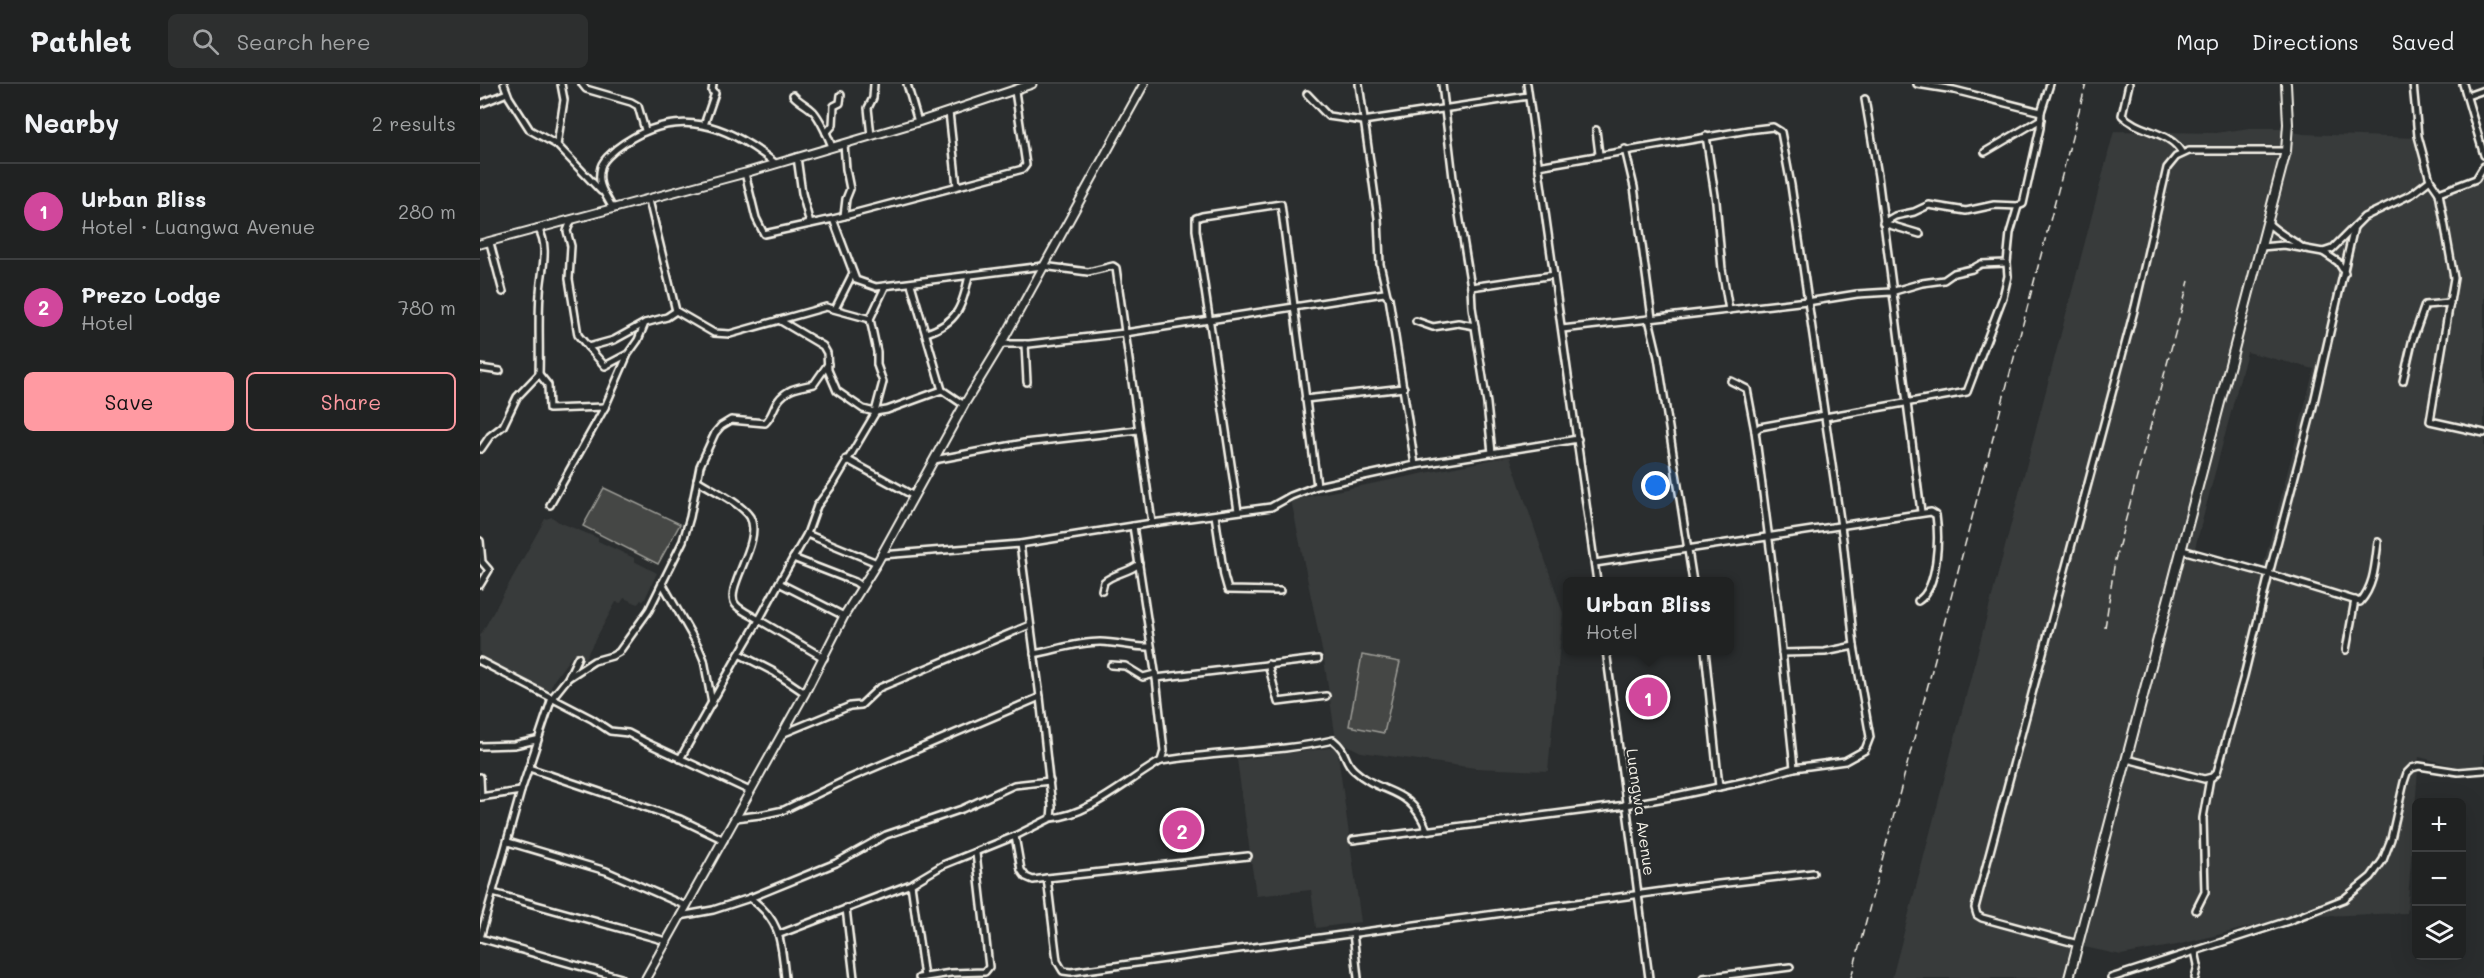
<!DOCTYPE html>
<html lang="en">
<head>
<meta charset="utf-8">
<style>
  :root { --surface:#202222; --page:#2d2f2f; --text:#f1f3f6; --muted:#a2a4a5; --line:#3d3f40; --accent:#ff9aa2 }
  body { margin:0; font-family:Mali,sans-serif; background:var(--page); color:var(--text) }
  .controls { position:absolute; right:18px; bottom:18px; display:grid; overflow:hidden; border-radius:9px; box-shadow:0 6px 24px #0002 }
  .controls button { width:54px; height:54px; display:grid; place-items:center; padding:0; border:0; border-bottom:2px solid var(--line); background:var(--surface); color:var(--text); font:30px sans-serif }
  .you { position:absolute; left:1176px; top:402px; width:21px; height:21px; margin:-15px; border:4px solid #fff; border-radius:50%; background:#1a73e8; box-shadow:0 0 0 9px #1a73e833 }
  .badge { display:grid; place-items:center; width:39px; height:39px; border-radius:50%; background:var(--accent); color:#fff; font-size:20px; font-weight:700 }
  .pin { position:absolute; translate:-50% -50%; border:3px solid #fff; box-shadow:0 2px 6px #0006 }
  .popup { position:absolute; left:1083px; top:493px; width:171px; height:78px; box-sizing:border-box; display:grid; place-content:center; border-radius:9px; background:var(--surface); filter:drop-shadow(0 2px 4px #0005); font-size:20px; white-space:nowrap; color:var(--muted) }
  .popup b { font-size:22px; color:var(--text) }
  .popup::after { content:''; position:absolute; left:50%; top:100%; margin-left:-12px; border:12px solid transparent; border-top-color:var(--surface) }
  .list { margin:0; padding:0; list-style:none }
  h2 { display:flex; justify-content:space-between; align-items:center; height:78px; margin:0; padding:0 24px; font-size:26px }
  h2 small { font-size:20px; font-weight:400; color:var(--muted) }
  .list li { display:grid; grid-template-columns:39px 1fr auto; gap:18px; align-items:center; box-sizing:border-box; height:96px; padding:0 24px; border-top:2px solid var(--line) }
  .list b { display:block; font-size:22px; white-space:nowrap }
  .list p { margin:0; font-size:20px; white-space:nowrap; color:var(--muted) }
  .list em { font-size:20px; font-style:normal; color:var(--muted) }
  .actions { display:flex; gap:12px; padding:18px 24px }
  .actions a { flex:1; padding:14px 0; border:2px solid var(--accent); border-radius:9px; text-align:center; font-size:21px; color:var(--accent) }
  .actions .main { background:var(--accent); color:#111 }
  .icon { flex:none; width:33px; height:33px; fill:none; stroke:currentColor; stroke-width:2; stroke-linecap:round; stroke-linejoin:round }
  .map { position:relative; flex:none; width:2004px; height:894px; overflow:hidden }
  header { display:flex; align-items:center; gap:36px; box-sizing:border-box; height:84px; padding:0 30px; background:var(--surface); border-bottom:2px solid var(--line) }
  header strong { font-size:28px }
  nav { display:flex; gap:33px; margin-inline-start:auto; font-size:21px }
  .search { width:420px; height:54px; background:var(--page); display:flex; align-items:center; gap:15px; box-sizing:border-box; padding:0 21px; border-radius:9px; color:var(--muted); font-size:22px }
  main { display:flex }
  aside { flex:1; background:var(--surface) }
  .map>svg:first-child { display:block }
  .built { fill:#373a3a; fill-rule:evenodd }
  .pitch { fill:#444645; stroke:#9c9c96; stroke-width:1.5 }
  .lines { fill:none; stroke-linecap:round; stroke-linejoin:round }
  .minor-casing { stroke:#f4f1e8; stroke-width:10 }
  .tertiary-casing { stroke:#f4f1e8; stroke-width:11 }
  .secondary-casing { stroke:#f4f1e8; stroke-width:12 }
  .minor { stroke:#2a2d2e; stroke-width:5 }
  .tertiary { stroke:#2a2d2e; stroke-width:7 }
  .secondary { stroke:#2a2d2e; stroke-width:8 }
  .rail { stroke:#f4f1e8; stroke-width:1.5; stroke-dasharray:9 4.5; stroke-linecap:butt }
  .labels { text-anchor:middle; stroke-width:4.5; stroke-linejoin:round; paint-order:stroke }
  .street-label { font-size:16px; fill:#f4f1e8; stroke:#2a2d2e }
</style>
</head>
<body>
<header>
<strong>Pathlet</strong>
<div class="search"><svg class="icon" aria-label="search" viewBox="0 0 24 24"><circle cx="10" cy="10" r="6"/><path d="M15 15l6 6"/></svg>Search here</div>
<nav><a>Map</a><a>Directions</a><a>Saved</a></nav>
</header>
<main>
<aside>
<h2>Nearby<small>2 results</small></h2>
<ul class="list">
<li><span class="badge" style="background:#d1479c">1</span><div><b>Urban Bliss</b><p>Hotel · Luangwa Avenue</p></div><em>280 m</em></li>
<li><span class="badge" style="background:#d1479c">2</span><div><b>Prezo Lodge</b><p>Hotel</p></div><em>780 m</em></li>
</ul>
<div class="actions"><a class="main">Save</a><a>Share</a></div>
</aside>
<div class="map">
<svg width="2004" height="894" viewBox="0 0 2004 894">
  <rect width="100%" height="100%" fill="#2a2d2e"/>
  <filter id="ink" filterUnits="userSpaceOnUse"><feTurbulence type="fractalNoise" baseFrequency=".0167" numOctaves="2"/><feDisplacementMap in="SourceGraphic" scale="12" xChannelSelector="R" yChannelSelector="G"/><feConvolveMatrix kernelMatrix="1 2 1 2 8 2 1 2 1" color-interpolation-filters="sRGB"/></filter>
  <g filter="url(#ink)">
    <g class="built">
      <path d="M1769,44H1796L1823,50L1940,54L1946,81L1957,103L2004,91V681L1983,684L1939,673L1927,829L1810,833L1697,861L1641,871L1604,863L1596,894H1412L1634,47L1736,49ZM1767,268L1834,285L1783,483L1715,464Z"/>
      <path d="M1030,372L1083,529L1068,687L995,684L881,668L856,656L844,576L811,416Z"/>
      <path d="M72,433L79,438L118,454V457L154,474V477L177,489L164,517L161,516L158,520L144,514L141,519L136,518L104,576L93,570L74,596L68,610L0,571V552L65,435Z"/>
      <path d="M857,663L881,838L836,844L831,806L776,812L757,676Z"/>
    </g>
    <g class="pitch">
      <path d="M124,404L200,440L178,480L103,442Z"/>
      <path d="M882,571L920,578L904,649L869,642Z"/>
    </g>
    <g class="lines">
      <defs>
        <g id="minor">
          <path d="M24,0L29,13L50,46L77,61L121,107"/>
          <path d="M102,0L106,5L151,18L158,22L165,46"/>
          <path d="M427,0L438,38"/>
          <path d="M879,0L898,134L900,180L907,211"/>
          <path d="M962,0L973,94L991,203L992,223L1007,320L1012,369"/>
          <path d="M1047,0L1117,498"/>
          <path d="M1437,0L1474,6L1561,28"/>
          <path d="M1649,0L1642,31C1659,49 1689,46 1702,69"/>
          <path d="M1983,0L2004,71"/>
          <path d="M827,10L848,32L883,37L1048,12"/>
          <path d="M313,11C319,18 327,21 333,27C339,33 349,54 352,63"/>
          <path d="M1987,12L2004,6"/>
          <path d="M1385,15L1398,92L1441,428"/>
          <path d="M0,20L27,9"/>
          <path d="M469,28L477,102"/>
          <path d="M224,41L235,9L232,7L233,0"/>
          <path d="M1116,46L1119,70"/>
          <path d="M346,49L353,41L354,22L360,19L361,11"/>
          <path d="M391,52L388,24L393,14L394,0"/>
          <path d="M1226,52L1236,118L1242,185L1249,226"/>
          <path d="M364,60L366,85L370,105L366,115L364,132"/>
          <path d="M77,61L84,16L81,0"/>
          <path d="M1145,65L1154,103L1172,234"/>
          <path d="M1505,68L1561,35"/>
          <path d="M317,73L322,109L330,140"/>
          <path d="M265,89L276,134L284,150L353,135L543,85L546,81L535,7"/>
          <path d="M1950,96L1959,109L1974,194L1950,337L2004,349"/>
          <path d="M1959,109L1996,95L2004,82"/>
          <path d="M169,116L196,227L234,249L250,250L346,223L390,235L405,203"/>
          <path d="M133,125C126,110 116,102 121,83C123,75 131,70 136,65C161,46 190,35 222,41C247,45 275,63 295,79"/>
          <path d="M353,135L376,196L396,203L563,182L608,188L633,182L636,184L672,439"/>
          <path d="M91,137L87,147L91,162L89,195L98,251L108,263L112,262L134,256L165,239"/>
          <path d="M1787,138C1798,150 1812,155 1824,165"/>
          <path d="M1874,143L1832,327L1789,490L1880,518C1895,501 1895,479 1898,458"/>
          <path d="M1440,150L1403,139L1415,132L1434,128L1449,121L1486,127L1514,121L1538,122L1543,120L1560,44L1561,28L1570,0"/>
          <path d="M10,159L23,208"/>
          <path d="M1781,163L1804,161L1843,168L1852,165L1884,133L1932,110L1950,96L1938,52L1933,0"/>
          <path d="M1843,168L1858,178L1865,189"/>
          <path d="M431,200L462,306L484,321"/>
          <path d="M991,203L1074,191"/>
          <path d="M1327,218L1377,210L1411,208L1442,199L1464,196L1474,189L1492,185L1501,180L1527,179L1530,149L1538,122"/>
          <path d="M355,225L373,189"/>
          <path d="M390,235L397,268V281L403,298L395,328"/>
          <path d="M1169,235L1178,273L1213,498"/>
          <path d="M299,236L343,262L347,269L348,286L357,307L383,325L395,328L407,326L462,306"/>
          <path d="M936,237L953,243L978,239L995,242"/>
          <path d="M1082,245L1327,217"/>
          <path d="M446,249C478,239 483,221 489,191"/>
          <path d="M521,260H549L645,249L904,209L909,214L935,381"/>
          <path d="M545,260L547,298"/>
          <path d="M108,263L125,282L146,271"/>
          <path d="M0,284L20,287"/>
          <path d="M59,290L68,301L69,325L125,323"/>
          <path d="M1251,297L1267,305L1275,347"/>
          <path d="M1923,297L1932,258L1945,221L1970,219"/>
          <path d="M825,315L924,304"/>
          <path d="M1345,333L1487,308L1523,213L1528,192L1527,179"/>
          <path d="M1,365L10,352L23,342L37,313L59,290C60,263 58,236 60,209C61,188 70,163 58,144"/>
          <path d="M366,375L434,412"/>
          <path d="M454,376L544,359L658,346"/>
          <path d="M217,396C231,405 261,419 270,433C284,458 242,506 256,521C261,527 272,531 279,536L259,570L294,588L325,609"/>
          <path d="M70,421L125,323L148,270L158,256L165,239L187,233L196,227"/>
          <path d="M758,427L716,146V134L722,132L801,120L837,402"/>
          <path d="M735,431L744,492L748,506L800,507"/>
          <path d="M327,450L397,479"/>
          <path d="M0,457L2,478L9,486L0,501"/>
          <path d="M402,471L540,460L672,439L791,423L811,412L837,402L935,381L1098,355"/>
          <path d="M313,474L375,498L382,503"/>
          <path d="M1115,479L1451,428L1456,431C1459,452 1459,504 1438,517"/>
          <path d="M182,499L218,562L224,576L232,619"/>
          <path d="M299,499L279,536L344,574"/>
          <path d="M622,506L624,498C634,489 648,489 659,480"/>
          <path d="M364,532L299,499L327,450L337,422L354,399L396,328"/>
          <path d="M1126,566L1169,894"/>
          <path d="M1225,566L1239,703"/>
          <path d="M1866,566L1875,516"/>
          <path d="M1302,569L1345,568L1374,562"/>
          <path d="M554,570C576,566 597,558 620,558C638,558 654,564 671,563"/>
          <path d="M0,577L112,635L130,647L148,649L167,659L270,707"/>
          <path d="M788,580L798,618L846,612"/>
          <path d="M631,581L645,582L663,593L675,590"/>
          <path d="M88,594L114,577L132,572L139,568L169,526L203,457L210,433L220,382L235,349L241,342L251,336L285,339C292,333 293,324 298,317C307,304 320,303 334,300L348,280"/>
          <path d="M676,594L838,575"/>
          <path d="M302,650L370,622L381,621L399,604L550,541"/>
          <path d="M0,662L34,661L56,656"/>
          <path d="M200,675L259,570"/>
          <path d="M1647,675L1724,695L1732,693L1737,688L1764,592L1789,490L1702,466"/>
          <path d="M681,677C738,667 796,669 853,656C868,668 863,676 874,686C903,713 929,700 947,746"/>
          <path d="M49,684L200,735L244,756"/>
          <path d="M1314,684L1297,518L1275,347L1280,343L1345,331"/>
          <path d="M0,693L1,713"/>
          <path d="M0,713L41,707L72,614L88,594L98,573"/>
          <path d="M255,734L280,731L304,726L370,694L560,613L540,460"/>
          <path d="M571,734C610,731 647,696 681,677L684,667L676,594L653,442"/>
          <path d="M535,752L541,786L546,793L553,796L567,794"/>
          <path d="M873,756L1146,721L1196,712L1272,696L1314,684L1365,677L1385,666L1390,653L1374,562L1363,456L1311,101L1301,48L1293,43L1268,46L1058,82"/>
          <path d="M28,758L126,787L206,822"/>
          <path d="M768,772L567,794L577,877L583,887L591,888L1213,803L1333,789"/>
          <path d="M431,800L444,893"/>
          <path d="M13,809L186,857"/>
          <path d="M270,814C302,837 301,859 305,894"/>
          <path d="M366,824L374,894"/>
          <path d="M1716,826L1725,808L1723,734L1730,694"/>
          <path d="M200,832L233,826L270,814L356,779L406,751L482,725L534,701L570,697"/>
          <path d="M873,849L878,894"/>
          <path d="M300,850L431,800L463,781L535,752L571,734L572,723L560,613"/>
          <path d="M0,854L41,707"/>
          <path d="M0,854L141,894"/>
          <path d="M1598,860L1502,834L1497,831L1495,824L1655,223L1687,84L1696,73L1709,67H1806"/>
          <path d="M1715,867L1718,881L1715,894"/>
          <path d="M439,894L471,889L505,888L509,883L496,769"/>
          <path d="M1223,894L1310,883"/>
          <path d="M1631,894L1808,837L1864,815L1891,793L1903,776L1911,755L1924,698L1927,689L1932,684L1939,682L1978,688L2004,686"/>
        </g>
        <g id="tertiary">
          <path d="M0,160L265,89L438,38L552,0"/>
          <path d="M166,894L325,609L364,532L397,479L484,321L521,260L664,0"/>
        </g>
        <path id="secondary" d="M1589,894L1806,67L1808,40L1806,0"/>
      </defs>
      <use href="#minor" class="minor-casing"/>
      <use href="#tertiary" class="tertiary-casing"/>
      <use href="#secondary" class="secondary-casing"/>
      <use href="#minor" class="minor"/>
      <use href="#tertiary" class="tertiary"/>
      <use href="#secondary" class="secondary"/>
      <g class="rail">
        <path d="M1625,544L1635,476L1709,197"/>
        <path d="M1371,894L1606,0"/>
      </g>
    </g>
  </g>
  <g class="labels">
    <g class="street-label">
      <text transform="translate(1161 728) rotate(82)" y="6">Luangwa Avenue</text>
    </g>
  </g>
</svg>
<div class="controls">
<button>+</button>
<button>−</button>
<button><svg class="icon" aria-label="layers" viewBox="0 0 24 24"><path d="M12 4l9 5-9 5-9-5zM3 14l9 5 9-5"/></svg></button>
</div>
<div class="you"></div>
<div class="pin badge" style="left:1168px;top:613px;background:#d1479c">1</div>
<div class="popup"><b>Urban Bliss</b>Hotel</div>
<div class="pin badge" style="left:702px;top:746px;background:#d1479c">2</div>
</div>
</main>
</body>
</html>
